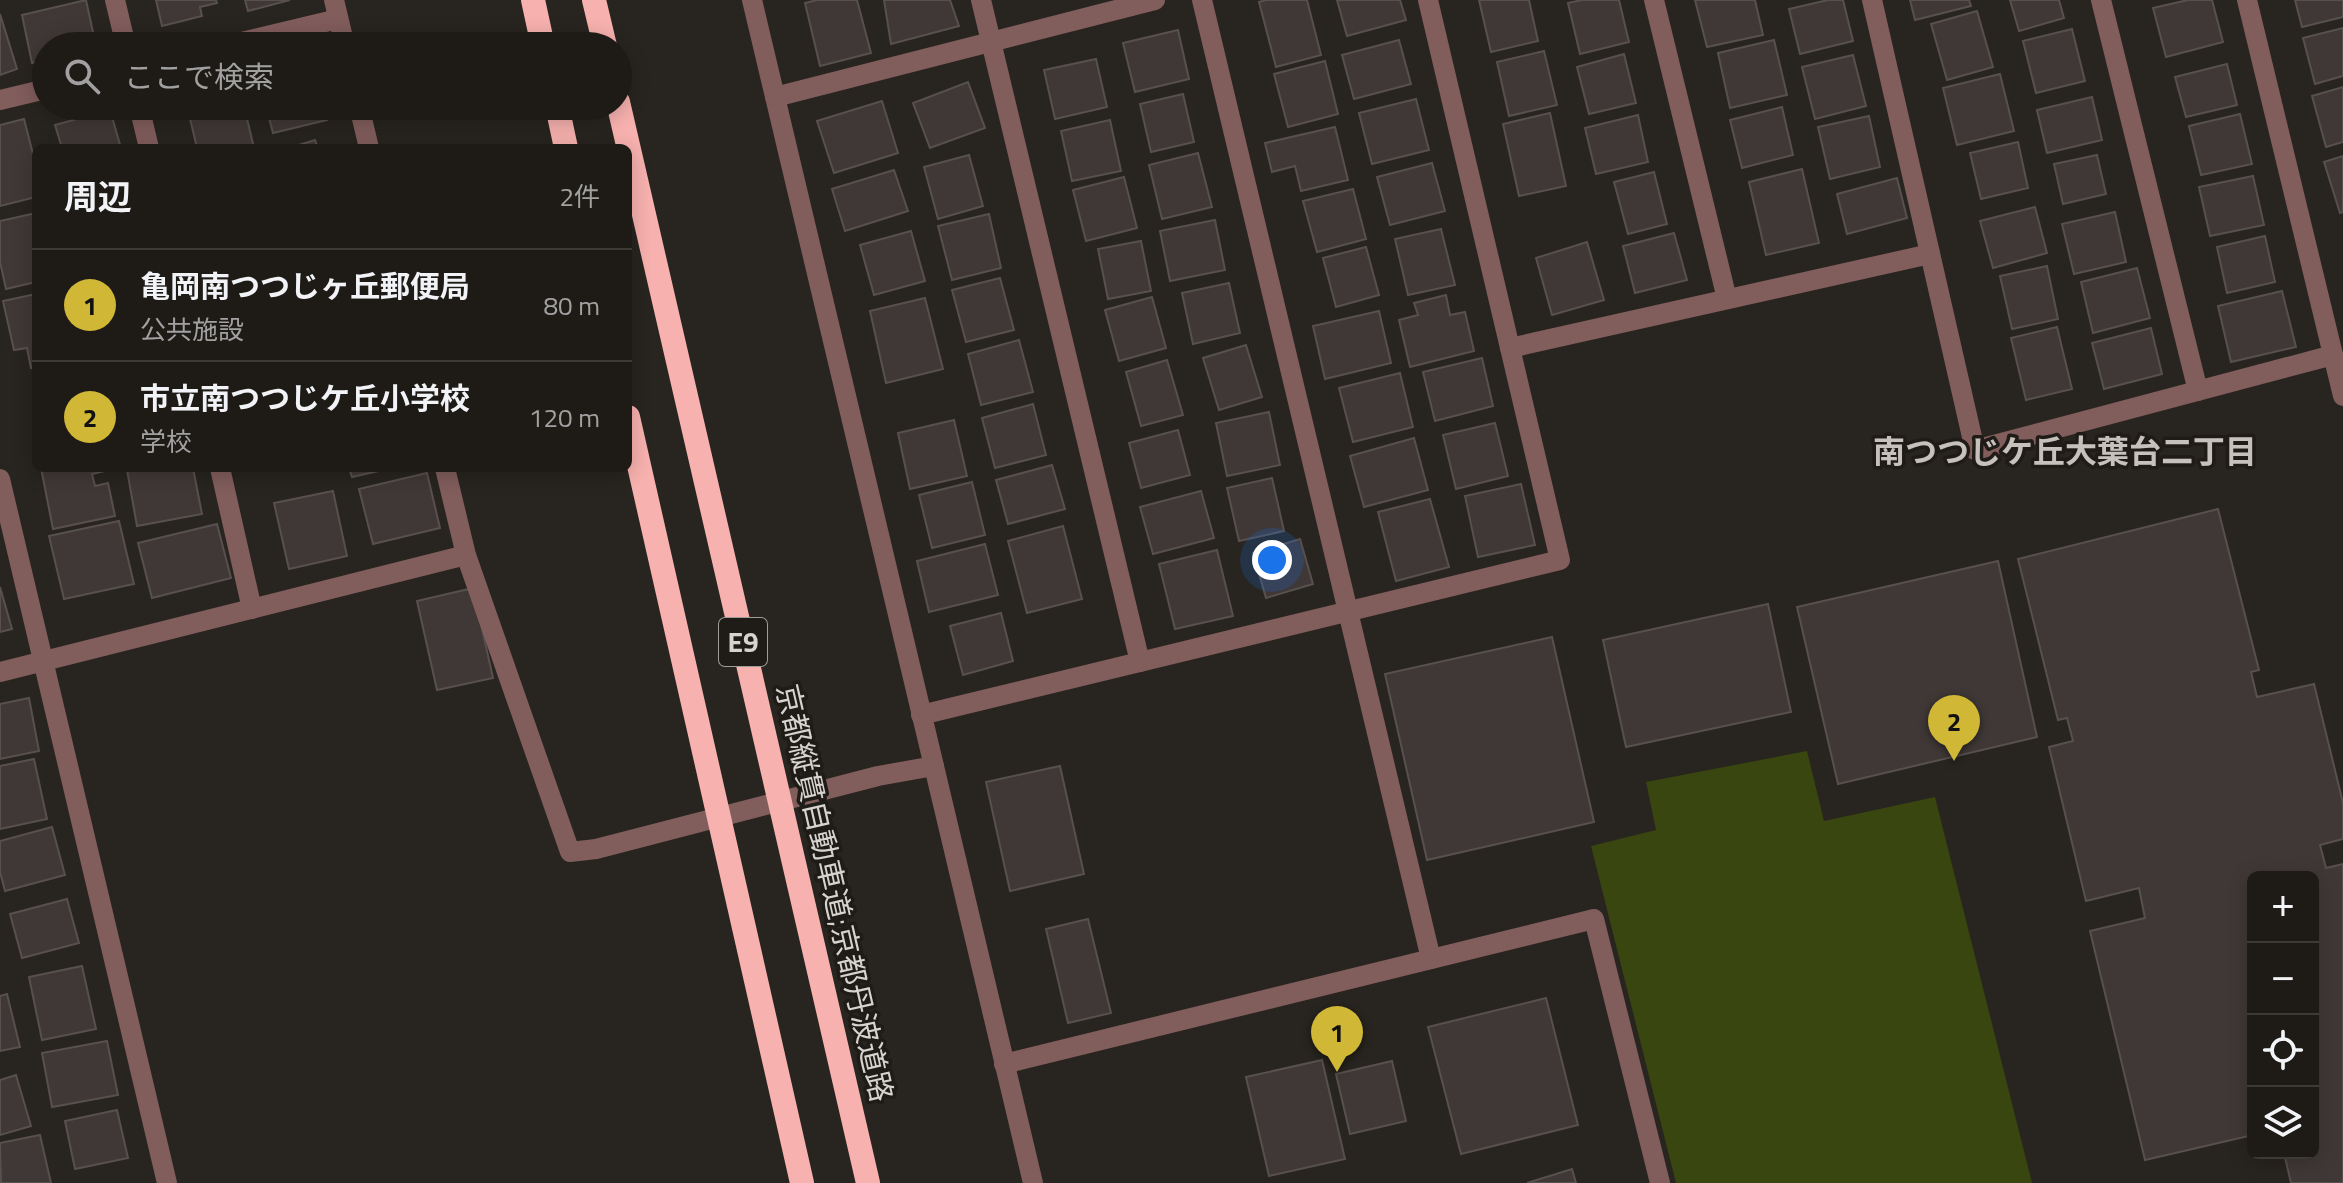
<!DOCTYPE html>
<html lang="ja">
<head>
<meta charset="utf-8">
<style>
  :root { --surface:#1e1b17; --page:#262420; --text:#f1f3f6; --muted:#a1a1a1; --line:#3c3936; --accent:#d1b736 }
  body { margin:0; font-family:"Titillium Web","Noto Sans JP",sans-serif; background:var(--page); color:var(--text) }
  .controls { position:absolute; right:24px; bottom:24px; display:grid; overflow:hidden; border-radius:12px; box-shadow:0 4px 20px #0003 }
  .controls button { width:72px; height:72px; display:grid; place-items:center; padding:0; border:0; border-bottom:2px solid var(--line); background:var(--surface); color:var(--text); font:40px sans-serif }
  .you { position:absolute; left:1272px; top:560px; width:28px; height:28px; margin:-20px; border:6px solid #fff; border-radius:50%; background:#1a73e8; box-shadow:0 0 0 12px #1a73e833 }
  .badge { display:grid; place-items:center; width:52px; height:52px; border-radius:50%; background:var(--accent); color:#111; font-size:26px; font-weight:700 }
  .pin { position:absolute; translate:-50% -66px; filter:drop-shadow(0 2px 4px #0008) }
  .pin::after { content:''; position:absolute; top:42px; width:28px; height:24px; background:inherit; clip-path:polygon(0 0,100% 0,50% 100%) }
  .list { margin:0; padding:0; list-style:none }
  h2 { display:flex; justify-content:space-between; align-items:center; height:104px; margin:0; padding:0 32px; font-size:34px }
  h2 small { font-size:26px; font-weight:400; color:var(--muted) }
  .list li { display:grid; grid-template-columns:52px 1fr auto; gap:24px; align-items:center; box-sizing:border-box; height:112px; padding:0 32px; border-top:2px solid var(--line) }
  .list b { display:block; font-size:30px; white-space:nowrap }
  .list p { margin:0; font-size:26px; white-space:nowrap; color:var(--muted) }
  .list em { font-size:26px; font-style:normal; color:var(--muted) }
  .icon { flex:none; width:44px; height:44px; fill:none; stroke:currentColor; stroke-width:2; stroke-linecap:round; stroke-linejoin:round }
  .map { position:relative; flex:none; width:2343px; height:1183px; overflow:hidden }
  .search { position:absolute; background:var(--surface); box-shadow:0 4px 20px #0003; left:32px; top:32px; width:600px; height:88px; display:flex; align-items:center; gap:20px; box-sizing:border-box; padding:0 28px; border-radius:44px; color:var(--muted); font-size:30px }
  .panel { position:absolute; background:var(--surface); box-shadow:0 4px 20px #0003; left:32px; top:144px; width:600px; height:328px; border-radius:12px }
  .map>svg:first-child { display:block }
  .green { fill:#39460f }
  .building { fill:#3f3837; stroke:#58504f; stroke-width:2 }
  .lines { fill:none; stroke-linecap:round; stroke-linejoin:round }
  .minor { stroke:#815d5c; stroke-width:20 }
  .highway { stroke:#f7b1ae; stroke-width:24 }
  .labels { text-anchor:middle; stroke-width:7; stroke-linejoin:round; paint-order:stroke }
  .shield { fill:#1f1b16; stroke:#9f9c98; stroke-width:2 }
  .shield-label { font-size:28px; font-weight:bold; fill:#d6d3d0 }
  .street-label { font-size:30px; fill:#d6d3d0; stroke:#1f1b16 }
  .neighbourhood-label { font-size:32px; font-weight:bold; fill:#c7c1bb; stroke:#1f1b16 }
</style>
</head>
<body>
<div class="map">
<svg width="2343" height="1183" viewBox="0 0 2343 1183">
  <rect width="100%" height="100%" fill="#28241f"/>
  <path class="green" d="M1807,751L1824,821L1935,797L2032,1183H1676L1591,846L1656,830L1646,782Z"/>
  <g class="building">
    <path d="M86,0L96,46H46V60L32,63L22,15Z"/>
    <path d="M156,0H216L217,3L200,7L202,16L162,26Z"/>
    <path d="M245,0H290L248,11Z"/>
    <path d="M817,0H857L871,53L820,66L805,3Z"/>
    <path d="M884,0H950L959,26L891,44Z"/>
    <path d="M1266,0H1307L1321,55L1276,67L1259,2Z"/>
    <path d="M1337,0H1400L1406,20L1347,36Z"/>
    <path d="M1479,0H1529L1538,41L1491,52Z"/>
    <path d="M1582,0H1619L1629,42L1580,54L1568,3Z"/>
    <path d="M1695,0H1755L1763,35L1707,47Z"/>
    <path d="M1828,0H1843L1853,41L1800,54L1789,9Z"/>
    <path d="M1910,0H1969L1971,6L1915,20Z"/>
    <path d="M2010,0H2059L2064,18L2019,31Z"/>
    <path d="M2188,0H2212L2223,42L2166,57L2153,8Z"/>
    <path d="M2295,0H2343V17L2302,27Z"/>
    <path d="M1977,11L1993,67L1947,80L1931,24Z"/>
    <path d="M0,14L17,69L0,75Z"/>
    <path d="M2343,28V76L2315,84L2303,38Z"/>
    <path d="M2072,29L2085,81L2036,93L2023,41Z"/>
    <path d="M1178,30L1189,79L1135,92L1123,43Z"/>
    <path d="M1399,40L1411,84L1354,99L1342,55Z"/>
    <path d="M1774,40L1787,95L1730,108L1718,53Z"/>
    <path d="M1544,51L1557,105L1509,116L1497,62Z"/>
    <path d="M1624,54L1636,103L1589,114L1577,67Z"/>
    <path d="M1853,55L1866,106L1815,119L1802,67Z"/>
    <path d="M1096,59L1107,107L1055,119L1044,70Z"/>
    <path d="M1325,61L1338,114L1288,127L1274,74Z"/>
    <path d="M2227,64L2237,105L2186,117L2175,77Z"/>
    <path d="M2000,74L2014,131L1957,145L1943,88Z"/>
    <path d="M968,82L985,128L930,148L913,103Z"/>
    <path d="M2343,87V142L2326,147L2312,96Z"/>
    <path d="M1183,94L1194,142L1151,152L1140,104Z"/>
    <path d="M2092,97L2102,140L2047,153L2037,110Z"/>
    <path d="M1416,99L1429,150L1372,164L1359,113Z"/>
    <path d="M882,101L898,153L834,173L817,121Z"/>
    <path d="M187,106H244L254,148H197Z"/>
    <path d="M266,106H324L327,120L273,133Z"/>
    <path d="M1782,107L1793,155L1742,168L1730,120Z"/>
    <path d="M110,110L121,148H62L55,125Z"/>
    <path d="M1550,113L1566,186L1519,196L1503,124Z"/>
    <path d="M2240,114L2252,164L2201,175L2189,126Z"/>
    <path d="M1638,115L1648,162L1596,174L1585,128Z"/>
    <path d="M1869,116L1880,167L1830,179L1818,127Z"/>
    <path d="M24,119L36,166V197L0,206V125Z"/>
    <path d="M1110,120L1121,171L1072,181L1061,131Z"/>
    <path d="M1335,127L1348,180L1301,191L1295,166L1272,172L1265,143Z"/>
    <path d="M315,140L318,148H289Z"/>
    <path d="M2018,142L2028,188L1981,199L1970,153Z"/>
    <path d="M1198,153L1212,207L1162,219L1149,165Z"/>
    <path d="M969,155L983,206L938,219L924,167Z"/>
    <path d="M2097,155L2106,194L2063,204L2054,164Z"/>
    <path d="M2343,156V212L2340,213L2324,162Z"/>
    <path d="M1432,163L1445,211L1390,225L1377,177Z"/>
    <path d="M1802,169L1819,243L1766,255L1749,182Z"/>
    <path d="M894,170L908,211L845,231L832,189Z"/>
    <path d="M1654,172L1667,224L1628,234L1614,182Z"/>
    <path d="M2253,176L2264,225L2210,236L2199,187Z"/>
    <path d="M1124,177L1137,228L1086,241L1073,190Z"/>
    <path d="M1897,178L1907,218L1847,234L1837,194Z"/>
    <path d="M1353,189L1366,239L1317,252L1303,201Z"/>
    <path d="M2035,207L2047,253L1993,268L1980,221Z"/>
    <path d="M2115,212L2126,262L2074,274L2062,224Z"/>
    <path d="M36,213V282L6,289L0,262V221Z"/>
    <path d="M989,214L1001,268L952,280L938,226Z"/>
    <path d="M1215,220L1225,270L1170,281L1160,231Z"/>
    <path d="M1441,229L1455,285L1408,295L1395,239Z"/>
    <path d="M911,231L925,281L874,295L860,245Z"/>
    <path d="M1674,233L1687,280L1635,293L1623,246Z"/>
    <path d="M2265,236L2275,282L2227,293L2217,247Z"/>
    <path d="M1141,241L1151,291L1108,299L1098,249Z"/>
    <path d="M1587,242L1604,300L1552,315L1536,258Z"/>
    <path d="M1366,247L1379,295L1336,307L1323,258Z"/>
    <path d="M2047,266L2058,319L2012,329L2000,276Z"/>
    <path d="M2137,268L2150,318L2093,333L2081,282Z"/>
    <path d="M1000,278L1014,330L966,342L952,290Z"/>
    <path d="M1229,283L1240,333L1193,344L1182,293Z"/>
    <path d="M2282,291L2296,347L2231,362L2218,306Z"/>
    <path d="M36,294V367L31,368L27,348L14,350L3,301Z"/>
    <path d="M1446,295L1450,315L1465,312L1474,351L1410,367L1399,320L1418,315L1414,303Z"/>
    <path d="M1152,297L1166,348L1119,361L1105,310Z"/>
    <path d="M925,298L943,369L886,383L870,311Z"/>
    <path d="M1379,311L1391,363L1325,379L1313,326Z"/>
    <path d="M2057,327L2072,389L2026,400L2011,338Z"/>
    <path d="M2151,328L2162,374L2104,389L2092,343Z"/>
    <path d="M1019,340L1033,392L981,405L968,354Z"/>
    <path d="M1246,345L1262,397L1219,410L1203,358Z"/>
    <path d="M1482,358L1493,406L1435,421L1423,372Z"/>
    <path d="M1167,360L1183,415L1141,426L1126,372Z"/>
    <path d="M1400,373L1413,427L1353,442L1339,388Z"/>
    <path d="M1033,404L1046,455L995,468L982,418Z"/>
    <path d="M1269,412L1280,465L1227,476L1216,423Z"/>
    <path d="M954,420L967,476L910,489L898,433Z"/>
    <path d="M1495,423L1508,476L1456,489L1443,435Z"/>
    <path d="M1178,430L1190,475L1141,488L1129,443Z"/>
    <path d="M1414,438L1428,490L1364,507L1350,456Z"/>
    <path d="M1052,465L1065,509L1008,524L996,480Z"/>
    <path d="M41,468H105V471L92,474L95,486L108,483L115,516L53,529Z"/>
    <path d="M138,468H193L202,514L137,526L127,470Z"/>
    <path d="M349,468H392L352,477Z"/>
    <path d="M427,473L440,528L373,544L359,489Z"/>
    <path d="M1272,478L1284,531L1239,541L1227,488Z"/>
    <path d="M972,482L985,535L932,548L919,495Z"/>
    <path d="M1521,484L1535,545L1478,557L1465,496Z"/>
    <path d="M333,491L347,556L289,569L274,503Z"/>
    <path d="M1201,491L1214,538L1153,554L1140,507Z"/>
    <path d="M1430,499L1449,567L1396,581L1378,512Z"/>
    <path d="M2218,509L2259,670L2251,672L2257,697L2314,684L2343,803V839L2320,845L2326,868L2343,864V1183H2291L2284,1153H2313V877H2253V1135L2145,1160L2090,931L2145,918L2139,888L2086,901L2049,747L2073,741L2067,718L2058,720L2018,559Z"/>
    <path d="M119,521L134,584L64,599L49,536Z"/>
    <path d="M217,524L231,578L152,598L138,543Z"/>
    <path d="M1063,526L1082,599L1027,613L1008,541Z"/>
    <path d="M1300,539L1313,584L1266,598L1253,553Z"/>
    <path d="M985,544L998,595L929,612L917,561Z"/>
    <path d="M1217,550L1233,616L1175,629L1159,564Z"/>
    <path d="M1998,561L2037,737L1838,784L1797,607Z"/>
    <path d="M0,587L12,629L0,632Z"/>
    <path d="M473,588L493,678L437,690L417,601Z"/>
    <path d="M1768,604L1791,712L1626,747L1603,640Z"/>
    <path d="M1001,613L1013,661L963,675L950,626Z"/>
    <path d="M1552,637L1594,822L1427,860L1385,674Z"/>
    <path d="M29,698L39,751L0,759V704Z"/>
    <path d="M34,759L47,819L0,829V766Z"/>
    <path d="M1060,766L1084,874L1010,891L986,782Z"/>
    <path d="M52,827L65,875L5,891L0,872V841Z"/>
    <path d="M67,899L79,943L22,958L10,914Z"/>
    <path d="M1088,919L1111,1013L1068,1023L1046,929Z"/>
    <path d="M82,966L96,1029L42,1040L29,977Z"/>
    <path d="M7,994L20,1047L0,1051V996Z"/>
    <path d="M1546,998L1578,1125L1461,1154L1428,1027Z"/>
    <path d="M107,1041L118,1095L52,1107L42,1053Z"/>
    <path d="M1322,1060L1345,1159L1269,1176L1246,1077Z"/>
    <path d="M1392,1061L1406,1121L1350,1134L1336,1074Z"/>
    <path d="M16,1075L31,1126L0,1135V1080Z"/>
    <path d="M117,1110L128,1158L75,1169L65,1121Z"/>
    <path d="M40,1135L51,1183H1L0,1143Z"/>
    <path d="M1572,1169L1576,1183H1527Z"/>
  </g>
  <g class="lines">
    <g class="minor">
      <path d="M115,0L126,46"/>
      <path d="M334,0L345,46"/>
      <path d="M752,0L1033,1183"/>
      <path d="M981,0L1140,662"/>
      <path d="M1202,0L1431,959"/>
      <path d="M1654,0L1727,299"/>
      <path d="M1872,0L1975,450L2333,355"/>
      <path d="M2101,0L2198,391"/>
      <path d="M2247,0L2343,396"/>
      <path d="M225,46L338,19"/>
      <path d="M775,97L1155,0"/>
      <path d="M0,100L46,89"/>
      <path d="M139,106L149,148"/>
      <path d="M359,106L369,148"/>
      <path d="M1510,348L1930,254"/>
      <path d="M220,468L252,609"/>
      <path d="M445,468L466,555L570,852L596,849L878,776L934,766"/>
      <path d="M0,479L167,1183"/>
      <path d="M0,672L466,555"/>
      <path d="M921,715L1560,560L1428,0"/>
      <path d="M1004,1064L1594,919L1660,1183"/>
    </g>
    <g class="highway">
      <path d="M533,0L543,46"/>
      <path d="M594,0L605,46"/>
      <path d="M618,102L868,1183"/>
      <path d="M557,106L566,148"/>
      <path d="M628,417L802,1183"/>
    </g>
  </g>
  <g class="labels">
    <rect class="shield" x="719" y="618" width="48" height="48" rx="6"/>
    <g class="shield-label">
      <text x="743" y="652">E9</text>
    </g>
    <g class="street-label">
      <text transform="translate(834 893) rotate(77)" y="10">京都縦貫自動車道;京都丹波道路</text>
    </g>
    <g class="neighbourhood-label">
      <text x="2065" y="463">南つつじケ丘大葉台二丁目</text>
    </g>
  </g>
</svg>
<div class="controls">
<button>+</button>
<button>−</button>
<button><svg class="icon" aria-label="locate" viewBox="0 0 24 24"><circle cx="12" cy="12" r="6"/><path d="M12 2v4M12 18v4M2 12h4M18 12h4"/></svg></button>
<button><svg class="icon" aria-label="layers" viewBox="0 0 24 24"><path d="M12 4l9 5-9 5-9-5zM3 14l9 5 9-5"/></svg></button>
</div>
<div class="you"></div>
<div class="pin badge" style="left:1337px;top:1072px">1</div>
<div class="pin badge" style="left:1954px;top:761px">2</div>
<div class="search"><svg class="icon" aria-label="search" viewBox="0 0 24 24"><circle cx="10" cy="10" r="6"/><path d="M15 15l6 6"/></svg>ここで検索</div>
<section class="panel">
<h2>周辺<small>2件</small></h2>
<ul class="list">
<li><span class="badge">1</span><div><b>亀岡南つつじヶ丘郵便局</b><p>公共施設</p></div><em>80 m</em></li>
<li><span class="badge">2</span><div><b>市立南つつじケ丘小学校</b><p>学校</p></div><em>120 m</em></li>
</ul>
</section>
</div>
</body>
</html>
